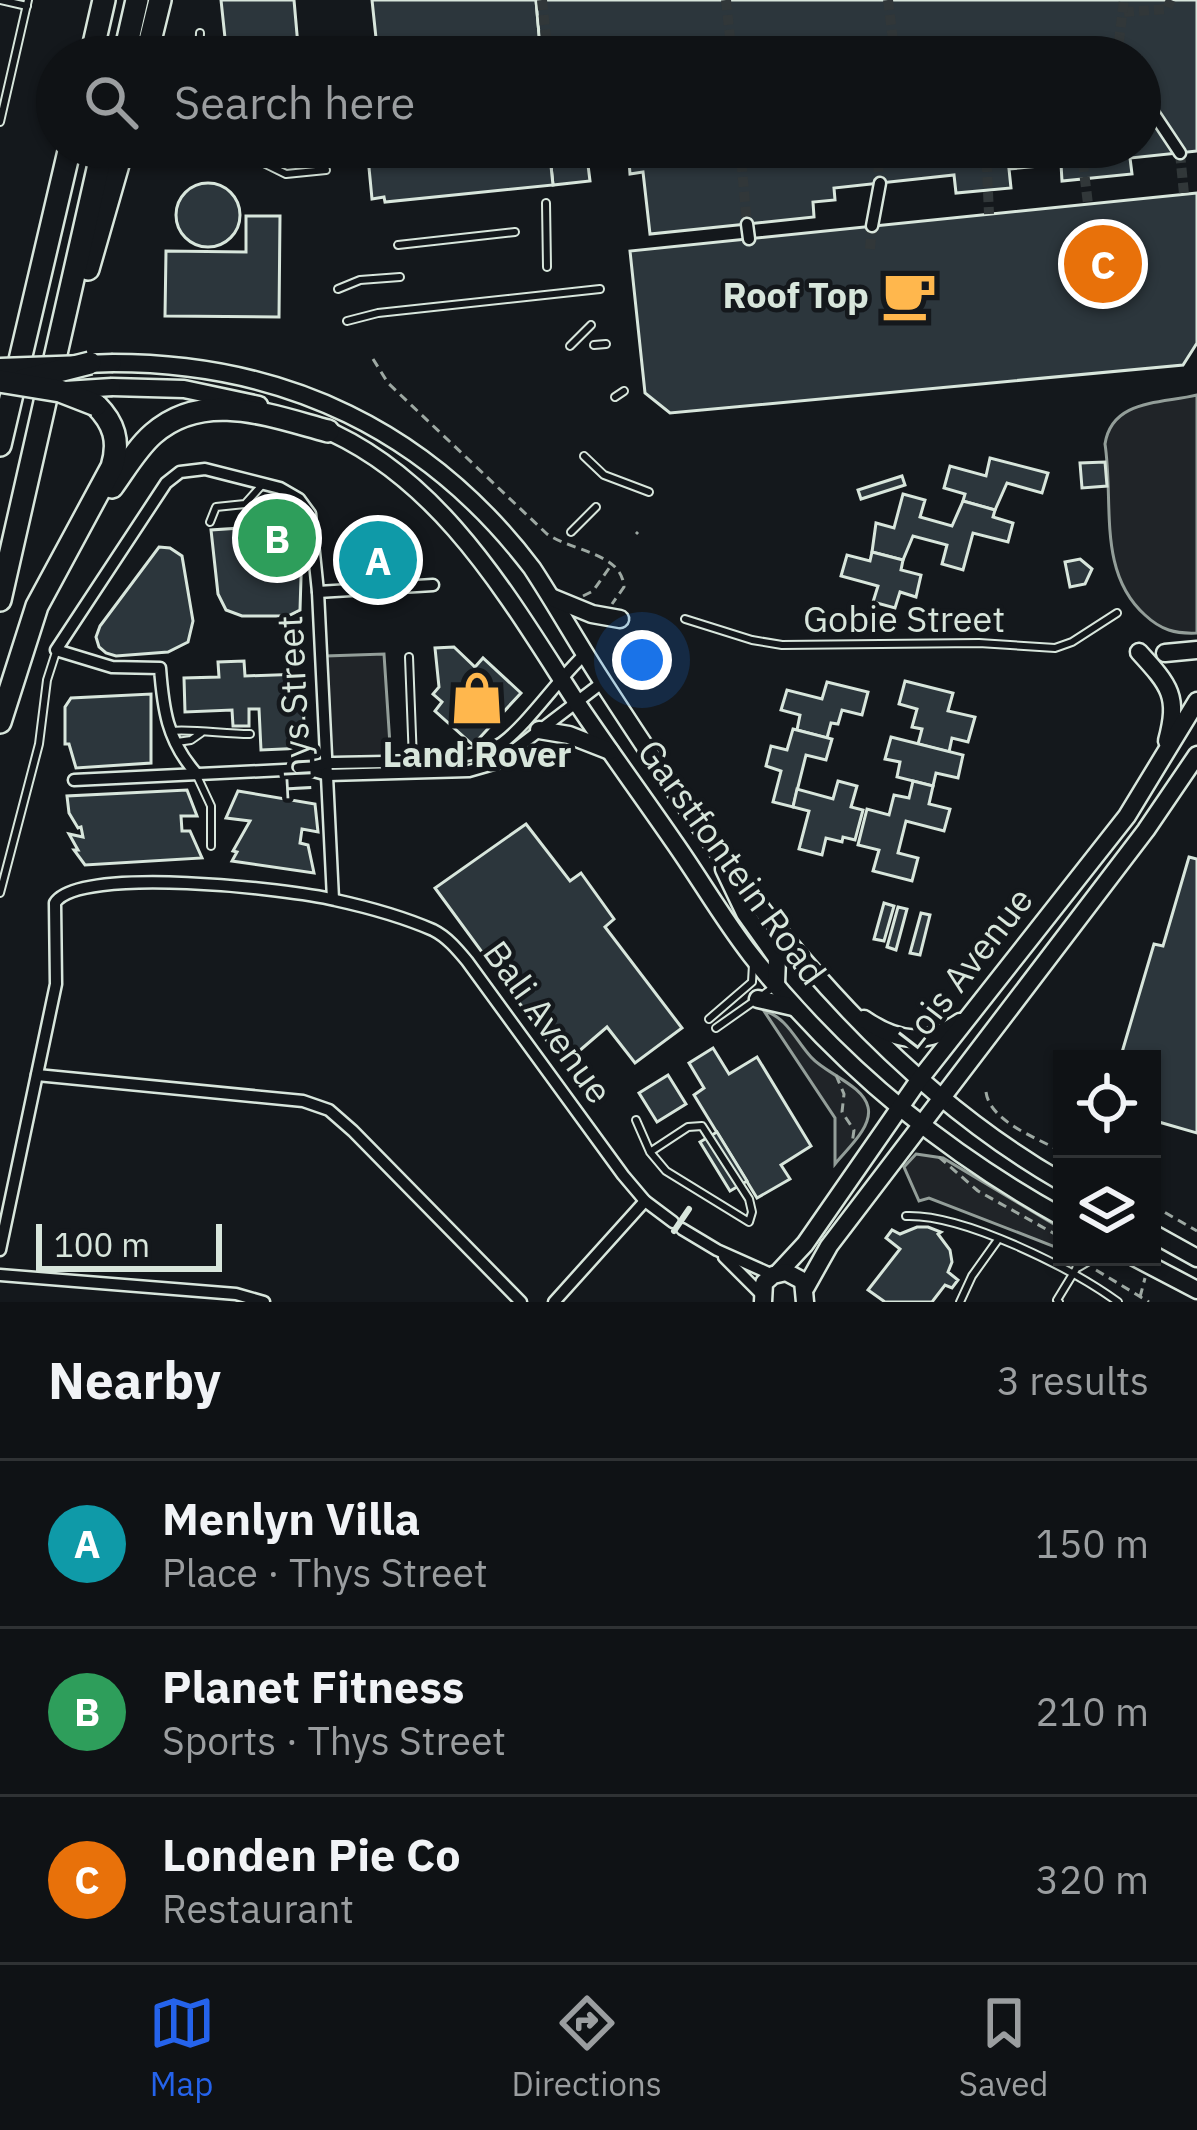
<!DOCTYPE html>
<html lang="en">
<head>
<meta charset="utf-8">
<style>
  :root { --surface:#0f1215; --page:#181b1e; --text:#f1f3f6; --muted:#9b9ea0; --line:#2f3234; --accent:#2563eb }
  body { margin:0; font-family:"IBM Plex Sans",sans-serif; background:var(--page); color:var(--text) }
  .controls { position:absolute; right:36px; bottom:36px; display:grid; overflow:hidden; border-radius:0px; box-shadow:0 3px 9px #0004 }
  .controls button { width:108px; height:108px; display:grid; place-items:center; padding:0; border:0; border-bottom:3px solid var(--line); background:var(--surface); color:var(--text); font:60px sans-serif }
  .scale { position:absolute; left:36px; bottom:30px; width:186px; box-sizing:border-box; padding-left:12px; border:6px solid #d8e6dc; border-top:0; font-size:33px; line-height:42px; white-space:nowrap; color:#d8e6dc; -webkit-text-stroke:9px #14181c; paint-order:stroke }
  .you { position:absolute; left:642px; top:660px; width:42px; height:42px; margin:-30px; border:9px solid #fff; border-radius:50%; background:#1a73e8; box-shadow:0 0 0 18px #1a73e833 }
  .badge { display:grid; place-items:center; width:78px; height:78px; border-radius:50%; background:var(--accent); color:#fff; font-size:39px; font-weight:700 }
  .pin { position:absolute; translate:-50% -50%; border:6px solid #fff; box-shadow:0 3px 12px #0006 }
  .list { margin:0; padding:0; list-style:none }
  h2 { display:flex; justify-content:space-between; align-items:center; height:156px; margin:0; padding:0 48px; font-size:51px }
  h2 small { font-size:39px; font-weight:400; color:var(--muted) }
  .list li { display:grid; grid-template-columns:78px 1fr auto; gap:36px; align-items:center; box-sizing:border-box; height:168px; padding:0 48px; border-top:3px solid var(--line) }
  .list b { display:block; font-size:45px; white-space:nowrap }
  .list p { margin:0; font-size:39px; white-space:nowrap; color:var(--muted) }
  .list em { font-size:39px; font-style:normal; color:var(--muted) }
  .icon { flex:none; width:66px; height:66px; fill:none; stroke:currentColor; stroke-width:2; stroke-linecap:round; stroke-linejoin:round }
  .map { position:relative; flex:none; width:1197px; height:1302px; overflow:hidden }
  .search { position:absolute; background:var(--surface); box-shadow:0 3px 9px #0004; left:36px; right:36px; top:36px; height:132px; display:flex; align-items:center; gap:30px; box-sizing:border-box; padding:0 42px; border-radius:66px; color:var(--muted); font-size:45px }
  .sheet { height:660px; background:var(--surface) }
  nav { display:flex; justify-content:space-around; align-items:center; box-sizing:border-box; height:168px; border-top:3px solid var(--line); background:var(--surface); font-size:33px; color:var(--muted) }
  nav a { display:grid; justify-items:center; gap:6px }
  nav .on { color:var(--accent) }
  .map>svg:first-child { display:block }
  .green { fill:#202428; stroke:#939e99; stroke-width:3 }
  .building { fill:#2c363c; stroke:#d8e6dc; stroke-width:3 }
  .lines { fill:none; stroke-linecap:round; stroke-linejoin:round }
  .street-tunnel { stroke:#313739; stroke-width:10; stroke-dasharray:10 5; stroke-linecap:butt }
  .lane-casing { stroke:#d8e6dc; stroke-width:10 }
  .street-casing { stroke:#d8e6dc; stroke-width:15 }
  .secondary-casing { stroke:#d8e6dc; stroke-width:21 }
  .highway-casing { stroke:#d8e6dc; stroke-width:26 }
  .path { stroke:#9da8a2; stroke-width:3; stroke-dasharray:9 6; stroke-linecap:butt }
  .lane { stroke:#14181c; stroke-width:6 }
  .street { stroke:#14181c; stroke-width:10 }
  .secondary { stroke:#14181c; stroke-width:16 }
  .highway { stroke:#14181c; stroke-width:21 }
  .secondary-bridge-casing { stroke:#d8e6dc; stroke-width:21; stroke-linecap:butt }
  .highway-bridge-casing { stroke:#d8e6dc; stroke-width:26; stroke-linecap:butt }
  .secondary-bridge { stroke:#14181c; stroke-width:16 }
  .highway-bridge { stroke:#14181c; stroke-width:21 }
  .wall { stroke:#d8e6dc; stroke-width:6 }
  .labels { text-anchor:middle; stroke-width:9; stroke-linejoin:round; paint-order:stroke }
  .poi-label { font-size:36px; font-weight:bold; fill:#d8e6dc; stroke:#14181c; text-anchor:end }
  .street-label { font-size:36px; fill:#d8e6dc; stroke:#14181c }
</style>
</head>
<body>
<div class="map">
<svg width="1197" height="1302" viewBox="0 0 1197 1302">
  <rect width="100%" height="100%" fill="#14181c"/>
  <g class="green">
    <path d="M1197,395V633C1175,634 1161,630 1145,615C1097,572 1114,503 1105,444C1112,399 1161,404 1197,395Z"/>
    <path d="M384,654L391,760L331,758L326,656Z"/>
    <path d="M764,1011C787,1017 796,1041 811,1057C826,1074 863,1085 868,1107C873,1127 846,1150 835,1164V1118Z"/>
    <path d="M916,1154L943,1158L1062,1229V1257H1072L1067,1263L1054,1258L1058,1248L929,1198L919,1201L904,1167Z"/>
  </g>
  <g class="building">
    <path d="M221,0H294L299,57H227Z"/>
    <path d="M372,0H536L541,57H378Z"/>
    <path d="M536,0H1197V151L1130,158L1132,174L1062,181L1061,164L1009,169L1011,188L956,193L954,175L834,188L835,200L813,202L814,217L650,234L643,172L630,174L629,161L588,165L590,181L553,185L549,147H1140V57H541Z"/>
    <path d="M367,147H549L553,185L385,202L384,197L372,199Z"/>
    <circle cx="208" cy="215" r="32"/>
    <path d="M1197,193V343L1183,365L670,413L645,393L630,251Z"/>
    <path d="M246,216H280L279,317L165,316L166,251L246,252Z"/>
    <path d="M990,458L1048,473L1042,493L1007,483L995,510L963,501L965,494L944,488L950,466L986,476Z"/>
    <path d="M1105,462L1107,486L1082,488L1080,463Z"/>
    <path d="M902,476L905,485L861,499L858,490Z"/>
    <path d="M903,494L925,500L920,517L952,526L963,501L995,510L993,517L1013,523L1008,542L973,533L963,570L942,564L947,545L913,536L903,560L872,552L876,523L894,528Z"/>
    <path d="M271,526L292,531L302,546L300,610L288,616H242L226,610L218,594L211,530Z"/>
    <path d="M159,547L170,548L182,556L193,621L188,642L168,652L116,656L106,653L99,647L96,637L100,626Z"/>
    <path d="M415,549V568L341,570L340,552Z"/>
    <path d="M872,552L903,560L901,570L921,575L916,597L900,592L895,608L873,602L878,586L841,576L847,555L870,561Z"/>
    <path d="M1080,559L1092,569L1085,584L1070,587L1065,562Z"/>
    <path d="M454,647L475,667L483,658L521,693L473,745L435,711L442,702L433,694L439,687L435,648Z"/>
    <path d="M244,661L245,676L302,674L305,748L261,750L259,709H249V726H233L232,710L185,712L184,678L219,677L218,662Z"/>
    <path d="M905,681L953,693L948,711L975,717L968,742L952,738L949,752L918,744L922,729L912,727L917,709L899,704Z"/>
    <path d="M827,682L868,692L862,715L842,710L838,724L831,723L827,738L797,730L800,715L781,710L787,690L822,699Z"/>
    <path d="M151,694V763L76,768L69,744H65V707L71,698Z"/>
    <path d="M793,729L832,739L826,760L806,755L793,807L773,802L781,771L766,766L771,746L787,750Z"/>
    <path d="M891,737L963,755L958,778L936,773L933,786L897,777L900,762L885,759Z"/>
    <path d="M838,781L857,786L851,807L863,810L855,840L843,837L842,842L826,838L822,855L799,849L809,811L793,807L797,789L833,799Z"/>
    <path d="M913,781L933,786L929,804L950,809L944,831L906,821L898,853L918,858L912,881L873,871L879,850L858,845L867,809L889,815L894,795L909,798Z"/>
    <path d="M187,790L197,816H181L182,831H190L202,858L85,865L74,850H78L69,834L83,837L81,827L78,828L69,813L67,796Z"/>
    <path d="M238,791L315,804L318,832L302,829L300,843L308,845L314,873L232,861L237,852L233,851L250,821L226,818Z"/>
    <path d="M526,824L570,881L581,873L614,919L605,927L682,1028L635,1063L607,1027L564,1064L435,888Z"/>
    <path d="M1189,857L1197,859V1133L1152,1120V1059H1120L1154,944L1163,946Z"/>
    <path d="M884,903L894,906L884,941L874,939Z"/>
    <path d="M898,907L907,909L896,950L887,947Z"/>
    <path d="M921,913L930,915L920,955L910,953Z"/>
    <path d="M713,1048L729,1074L757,1057L811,1146L781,1165L790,1179L757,1198L694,1095L704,1088L689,1063Z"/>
    <path d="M668,1075L686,1104L657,1122L639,1093Z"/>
    <path d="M717,1132L747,1181L730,1191L700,1142Z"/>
    <path d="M917,1227H928L941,1232L938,1234L950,1250L952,1262L948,1272L958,1280L952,1288L945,1285L932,1302H885L868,1290L900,1249L886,1238L892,1230L900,1234Z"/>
  </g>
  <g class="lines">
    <g class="street-tunnel">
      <path d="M542,0L548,57"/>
      <path d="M726,0L732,57"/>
      <path d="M888,0L895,57"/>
      <path d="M1124,12L1167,9L1171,0"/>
      <path d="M1117,57L1124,0"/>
      <path d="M740,147L747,224"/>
      <path d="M876,147L880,183"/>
      <path d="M986,147L989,214"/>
      <path d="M1081,147L1088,204"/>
      <path d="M1180,153L1184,194"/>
      <path d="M870,249L872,226"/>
    </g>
    <defs>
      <g id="lane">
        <path d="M0,0L27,6"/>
        <path d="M199,57L200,33"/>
        <path d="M0,122L28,0"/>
        <path d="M231,147L286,174L326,170"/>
        <path d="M546,203L547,267"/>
        <path d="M398,245L515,232"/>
        <path d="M338,289L360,280L400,277"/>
        <path d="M347,321L378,313L600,289"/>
        <path d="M594,345L606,344"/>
        <path d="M570,346L591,325"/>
        <path d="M615,397L624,391"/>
        <path d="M584,456L604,475L649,492"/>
        <path d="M210,522L216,507L245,504L263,484"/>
        <path d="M571,532L596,507"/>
        <path d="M685,619L752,640L782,645L979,643L1055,648L1072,642L1117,613"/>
        <path d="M409,657L413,761"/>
        <path d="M170,731C196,729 223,734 250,734"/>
        <path d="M177,742L191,740L201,733"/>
        <path d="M197,776L211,806V846"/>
        <path d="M0,893L39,744L47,680L56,652"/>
        <path d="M709,1019L752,982L753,964"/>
        <path d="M716,1028L774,987"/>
        <path d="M636,1120L650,1152L666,1171L749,1222L752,1212L749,1199L702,1126L688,1127L650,1152"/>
        <path d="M906,1216C964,1214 1071,1268 1118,1302"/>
        <path d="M1120,1257L1134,1260"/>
        <path d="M1079,1267L1096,1257"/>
        <path d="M960,1302L972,1276L997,1241"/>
        <path d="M1059,1302L1057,1300L1076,1269L1079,1257"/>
      </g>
      <g id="street">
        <path d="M1140,93L1180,153"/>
        <path d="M747,224L749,239"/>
        <path d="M872,226L880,183"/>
        <path d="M318,592L433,585"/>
        <path d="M306,769L328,775L469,771L497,763L603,682"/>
        <path d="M195,772C167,740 163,708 160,668L112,667L56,650L166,483L180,472L205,469L280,488L299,499L310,514L318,592L333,899"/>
        <path d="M74,780L304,769L327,763C367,762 472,764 502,743C528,724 558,679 585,654"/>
        <path d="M37,1075L303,1101L329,1110L353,1131L521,1302"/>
        <path d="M682,1229L717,1250L773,1275"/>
        <path d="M0,1250L56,984L55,903C78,865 291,889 335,900C367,907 403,917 433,930C447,937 457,949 467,961L623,1175L645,1201L673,1222"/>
        <path d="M724,1257L762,1295"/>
        <path d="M0,1275L236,1294L264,1302"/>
        <path d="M554,1302L645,1201"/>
      </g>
      <g id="secondary">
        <path d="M113,363C285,363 428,431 532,568C557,606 579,646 604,684C727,874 862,1067 1062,1182"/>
        <path d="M112,387L184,389L259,405"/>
        <path d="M317,426C439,475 507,595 575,700C607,748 641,794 674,842C700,879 723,919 751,955C837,1064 941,1150 1062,1217"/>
        <path d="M553,598L592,614L620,619"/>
        <path d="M1139,652C1170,686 1179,696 1167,741"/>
        <path d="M1165,653L1197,650"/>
        <path d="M539,730L569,735L610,751"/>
        <path d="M724,869L745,913L777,958L776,984"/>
        <path d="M758,999L793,1007"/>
        <path d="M864,1019C897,1042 926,1046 960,1022"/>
        <path d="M1152,1233L1197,1258"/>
        <path d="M1134,1257L1197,1290"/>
        <path d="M779,1272L805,1244L919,1080L1127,816L1197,701"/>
        <path d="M806,1287L829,1246L1146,830L1197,755"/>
        <path d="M763,1302L764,1283L773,1275L786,1272L803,1281L805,1302"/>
      </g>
      <g id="highway">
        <path d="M91,57L104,0"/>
        <path d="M124,57L137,0"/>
        <path d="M146,57L160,0"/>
        <path d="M88,269L123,147"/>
        <path d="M0,445L70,147"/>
        <path d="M112,487C125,469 137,448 153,434C204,389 271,416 328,431"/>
        <path d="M0,600L103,147"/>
        <path d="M0,722L37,606L112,467C120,441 114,423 96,405"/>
      </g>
    </defs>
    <use href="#lane" class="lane-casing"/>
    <use href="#street" class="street-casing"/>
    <use href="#secondary" class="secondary-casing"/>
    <use href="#highway" class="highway-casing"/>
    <g class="path">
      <path d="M373,359L388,383L547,534C574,552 622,553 624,587L612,604"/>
      <path d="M636,534L638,532"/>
      <path d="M583,596L593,591L612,564"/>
      <path d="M836,1075L844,1094L842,1112L854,1130L852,1144"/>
      <path d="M986,1092C990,1122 1038,1138 1062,1152"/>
      <path d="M939,1157L978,1191L1062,1238"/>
      <path d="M1152,1205L1197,1231"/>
      <path d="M1096,1270L1149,1302"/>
      <path d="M1140,1297L1145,1278"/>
    </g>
    <use href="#lane" class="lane"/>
    <use href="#street" class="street"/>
    <use href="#secondary" class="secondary"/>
    <use href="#highway" class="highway"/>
    <defs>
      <g id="secondary-bridge">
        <path d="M0,367L113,363"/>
        <path d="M65,390L112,387"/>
      </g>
      <g id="highway-bridge">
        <path d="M23,380L90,363"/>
        <path d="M0,381L60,391L96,405"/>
      </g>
    </defs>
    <use href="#secondary-bridge" class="secondary-bridge-casing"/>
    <use href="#highway-bridge" class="highway-bridge-casing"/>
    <use href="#secondary-bridge" class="secondary-bridge"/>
    <use href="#highway-bridge" class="highway-bridge"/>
    <path class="wall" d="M674,1231L689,1209"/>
  </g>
  <defs>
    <symbol id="cafe-bare" viewBox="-9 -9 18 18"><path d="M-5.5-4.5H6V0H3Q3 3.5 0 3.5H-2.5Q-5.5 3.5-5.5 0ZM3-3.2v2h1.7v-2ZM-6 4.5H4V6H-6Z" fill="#ffb74d" stroke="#14181c" stroke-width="2.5" paint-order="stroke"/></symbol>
    <symbol id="shop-bare" viewBox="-9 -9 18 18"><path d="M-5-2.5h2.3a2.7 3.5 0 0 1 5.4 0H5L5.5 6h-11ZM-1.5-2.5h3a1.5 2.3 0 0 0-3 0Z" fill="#ffb74d" stroke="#14181c" stroke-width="2.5" paint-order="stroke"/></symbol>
  </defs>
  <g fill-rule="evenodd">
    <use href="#cafe-bare" x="871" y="257" width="76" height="76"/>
    <use href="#shop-bare" x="439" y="660" width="76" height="76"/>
  </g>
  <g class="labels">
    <g class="poi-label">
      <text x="869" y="308">Roof Top</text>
      <text x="477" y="767" text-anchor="middle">Land Rover</text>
    </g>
    <g class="street-label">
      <text x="904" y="632">Gobie Street</text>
      <text transform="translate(294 707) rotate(-93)" y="13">Thys Street</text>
      <text transform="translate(732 862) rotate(54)" y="13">Garstfontein Road</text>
      <text transform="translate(965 968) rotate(-52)" y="13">Lois Avenue</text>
      <text transform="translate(548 1022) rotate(54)" y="13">Bali Avenue</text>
    </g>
  </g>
</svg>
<div class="controls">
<button><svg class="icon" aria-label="locate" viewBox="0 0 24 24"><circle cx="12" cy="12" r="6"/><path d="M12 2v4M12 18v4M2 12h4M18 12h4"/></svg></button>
<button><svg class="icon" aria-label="layers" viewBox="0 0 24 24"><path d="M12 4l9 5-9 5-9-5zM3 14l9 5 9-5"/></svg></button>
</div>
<div class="scale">100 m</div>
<div class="you"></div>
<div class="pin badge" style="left:378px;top:560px;background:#0f9aa8">A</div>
<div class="pin badge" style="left:277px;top:538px;background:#2e9e5b">B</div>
<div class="pin badge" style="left:1103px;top:264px;background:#e8710a">C</div>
<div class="search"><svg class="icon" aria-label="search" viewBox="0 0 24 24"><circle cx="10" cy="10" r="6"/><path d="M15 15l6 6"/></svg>Search here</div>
</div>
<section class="sheet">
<h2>Nearby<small>3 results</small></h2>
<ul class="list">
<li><span class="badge" style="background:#0f9aa8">A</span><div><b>Menlyn Villa</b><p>Place · Thys Street</p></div><em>150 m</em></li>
<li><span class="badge" style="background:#2e9e5b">B</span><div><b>Planet Fitness</b><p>Sports · Thys Street</p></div><em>210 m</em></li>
<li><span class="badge" style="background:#e8710a">C</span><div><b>Londen Pie Co</b><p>Restaurant</p></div><em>320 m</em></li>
</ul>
</section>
<nav>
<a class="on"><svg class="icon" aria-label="map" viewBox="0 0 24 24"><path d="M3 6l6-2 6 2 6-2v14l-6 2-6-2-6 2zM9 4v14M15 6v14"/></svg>Map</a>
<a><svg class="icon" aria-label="directions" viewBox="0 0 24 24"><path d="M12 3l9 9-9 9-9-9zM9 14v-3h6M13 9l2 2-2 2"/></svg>Directions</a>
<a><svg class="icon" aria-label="saved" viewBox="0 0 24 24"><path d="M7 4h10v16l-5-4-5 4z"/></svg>Saved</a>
</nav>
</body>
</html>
